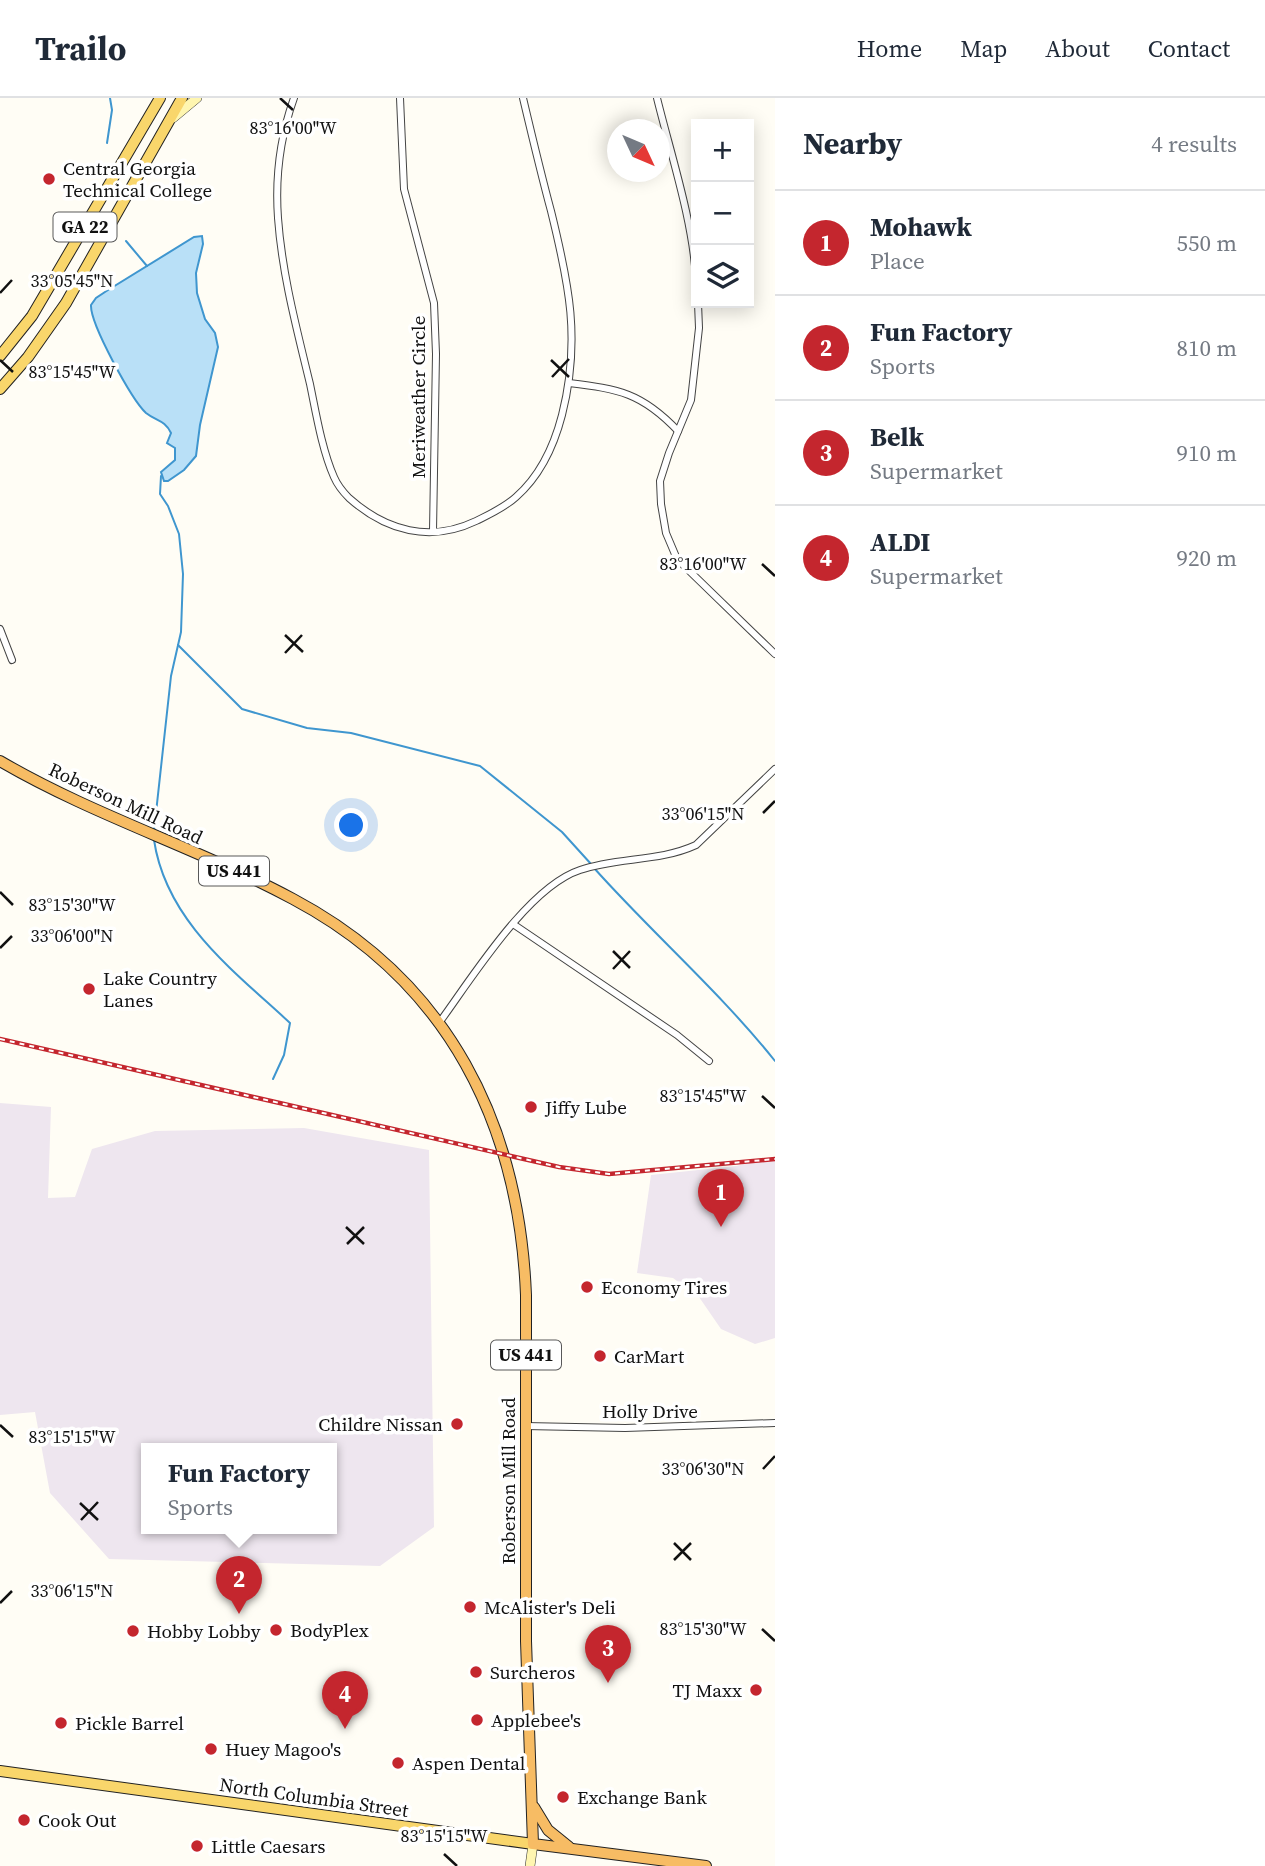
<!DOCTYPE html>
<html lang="en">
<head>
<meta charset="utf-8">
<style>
  :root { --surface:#fff; --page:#f6f6f7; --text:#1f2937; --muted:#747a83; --line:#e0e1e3; --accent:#c4262e }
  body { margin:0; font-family:"Source Serif 4",serif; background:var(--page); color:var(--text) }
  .controls { position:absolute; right:21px; top:21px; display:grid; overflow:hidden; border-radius:0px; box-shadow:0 4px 18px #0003 }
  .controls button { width:63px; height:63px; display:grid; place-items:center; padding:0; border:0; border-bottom:2px solid var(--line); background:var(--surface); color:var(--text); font:35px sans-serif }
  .compass { position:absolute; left:607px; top:21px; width:63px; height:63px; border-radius:50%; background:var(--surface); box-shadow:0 4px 18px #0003; rotate:134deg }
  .you { position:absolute; left:352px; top:728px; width:24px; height:24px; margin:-18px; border:5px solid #fff; border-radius:50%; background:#1a73e8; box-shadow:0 0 0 10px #1a73e833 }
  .badge { display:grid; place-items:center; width:46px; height:46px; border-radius:50%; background:var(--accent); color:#fff; font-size:23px; font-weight:700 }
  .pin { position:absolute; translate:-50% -58px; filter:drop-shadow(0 2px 4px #0008) }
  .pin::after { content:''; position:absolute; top:37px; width:24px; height:21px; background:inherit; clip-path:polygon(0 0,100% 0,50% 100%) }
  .popup { position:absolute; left:141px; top:1345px; width:196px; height:91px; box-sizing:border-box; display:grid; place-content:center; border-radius:0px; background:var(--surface); filter:drop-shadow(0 2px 5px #0005); font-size:23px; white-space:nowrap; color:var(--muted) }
  .popup b { font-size:26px; color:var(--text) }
  .popup::after { content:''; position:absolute; left:50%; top:100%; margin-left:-14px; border:14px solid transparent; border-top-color:var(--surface) }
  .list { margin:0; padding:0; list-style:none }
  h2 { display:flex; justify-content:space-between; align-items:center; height:91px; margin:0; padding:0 28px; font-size:30px }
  h2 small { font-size:23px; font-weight:400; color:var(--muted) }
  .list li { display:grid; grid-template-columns:46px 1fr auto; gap:21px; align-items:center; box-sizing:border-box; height:105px; padding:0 28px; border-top:2px solid var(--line) }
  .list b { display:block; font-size:26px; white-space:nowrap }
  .list p { margin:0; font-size:23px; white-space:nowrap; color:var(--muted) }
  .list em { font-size:23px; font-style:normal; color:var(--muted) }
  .icon { flex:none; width:38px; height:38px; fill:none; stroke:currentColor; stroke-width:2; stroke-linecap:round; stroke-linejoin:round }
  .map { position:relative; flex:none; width:775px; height:1768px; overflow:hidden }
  header { display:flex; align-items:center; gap:42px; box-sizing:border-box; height:98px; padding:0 35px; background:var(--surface); border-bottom:2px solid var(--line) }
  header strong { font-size:33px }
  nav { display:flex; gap:38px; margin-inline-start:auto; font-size:24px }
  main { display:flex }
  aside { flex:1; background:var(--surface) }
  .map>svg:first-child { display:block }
  .industrial { fill:#eee6ef; fill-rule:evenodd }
  .water { fill:#b9e0f7; stroke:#3f96cf; stroke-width:2 }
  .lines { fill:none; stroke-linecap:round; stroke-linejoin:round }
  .stream { stroke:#3f96cf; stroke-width:2 }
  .minor-casing { stroke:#444; stroke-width:8 }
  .secondary-casing { stroke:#333; stroke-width:10 }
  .primary-casing { stroke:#222; stroke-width:12 }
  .trunk-casing { stroke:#222; stroke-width:12 }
  .minor { stroke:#fff; stroke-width:6 }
  .secondary { stroke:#fff6b0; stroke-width:9 }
  .primary { stroke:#f9d66b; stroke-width:10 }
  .trunk { stroke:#f7bc64; stroke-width:10 }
  .rail-casing { stroke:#c4262e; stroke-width:4.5 }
  .rail { stroke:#fff; stroke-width:2; stroke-dasharray:5; stroke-linecap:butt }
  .ticks { fill:none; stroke:#111; stroke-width:2.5 }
  .poi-dot { fill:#c4262e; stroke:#fff; stroke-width:2.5 }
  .labels { text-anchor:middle; stroke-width:7; stroke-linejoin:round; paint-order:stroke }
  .shield { fill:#fff; stroke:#585858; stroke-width:2 }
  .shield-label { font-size:18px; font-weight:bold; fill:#111 }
  .poi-label { font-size:19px; fill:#111; stroke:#fff; text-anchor:start }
  .street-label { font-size:19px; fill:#111; stroke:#fff }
  .ticks-label { font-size:18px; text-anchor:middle; fill:#111; stroke:#fff; stroke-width:7; stroke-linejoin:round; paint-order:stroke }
</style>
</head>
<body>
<header>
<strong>Trailo</strong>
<nav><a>Home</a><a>Map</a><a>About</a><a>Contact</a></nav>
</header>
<main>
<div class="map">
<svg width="775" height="1768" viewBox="0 0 775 1768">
  <rect width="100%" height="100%" fill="#fffdf5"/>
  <g class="industrial">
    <path d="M0,1005L51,1009L48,1100L75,1099L92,1051L155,1033L304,1030L429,1052L434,1429L380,1468L109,1461L50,1395L35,1314L0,1317ZM146,1350H332V1430H146Z"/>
    <path d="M775,1059V1240L755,1246L721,1231L699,1199L673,1180L637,1175L651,1077L736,1068Z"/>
  </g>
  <path class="water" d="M202,138L203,146L196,175L197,195L205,221L215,235L218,249L200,327L196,358L184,372L168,383H164L161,374L175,362V350L167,345L171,335C165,322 156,323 146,315C132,302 90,226 91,207L96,200L108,192L194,139Z"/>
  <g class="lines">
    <g class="stream">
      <path d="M107,45L112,12L110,0"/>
      <path d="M126,143L147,168"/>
      <path d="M178,547L242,611L307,630L351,635L480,668L562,734L591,766"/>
      <path d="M154,733L171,578L181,534L183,476L179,436L168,408L160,396L161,378"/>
      <path d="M154,742C166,823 234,873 290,925L284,957L273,981"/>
      <path d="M594,770C653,836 720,894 775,963"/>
    </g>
    <defs>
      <g id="minor">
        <path d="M294,0C280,39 275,78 278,120C282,176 297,232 310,286C316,315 322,352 334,379C337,386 344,395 349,400C386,433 430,445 476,423C490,416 504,410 516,399C541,377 554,348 562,317C581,242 569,186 551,113C541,76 532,38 523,0"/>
        <path d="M400,0L404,91L434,205L436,256L433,433"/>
        <path d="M657,0C671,57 693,123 696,181"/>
        <path d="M698,205L699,230L691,302L669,355L660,383L661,406L666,435L677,461L775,556"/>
        <path d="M569,285C619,291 642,295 678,333"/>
        <path d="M0,531L12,562"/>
        <path d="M513,826L677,937L709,963"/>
        <path d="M439,925C472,880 528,789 580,772C618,759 659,764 696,747L775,671"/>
        <path d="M525,1328L625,1330L775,1325"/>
      </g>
      <g id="secondary">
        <path d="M173,20L197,0"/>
        <path d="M530,1768L533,1746"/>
      </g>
      <g id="primary">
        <path d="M0,258L32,218L160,0"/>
        <path d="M0,291L28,259L66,205L182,0"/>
        <path d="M0,1673L533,1746"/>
      </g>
      <g id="trunk">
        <path d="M0,663C94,718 198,750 293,801C449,884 519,1026 526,1197V1543L533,1746L706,1768"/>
        <path d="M534,1709L548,1732L569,1749"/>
      </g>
    </defs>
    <use href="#minor" class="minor-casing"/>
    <use href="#secondary" class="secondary-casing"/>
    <use href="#primary" class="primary-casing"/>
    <use href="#trunk" class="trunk-casing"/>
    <use href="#minor" class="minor"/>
    <use href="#secondary" class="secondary"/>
    <use href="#primary" class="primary"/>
    <use href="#trunk" class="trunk"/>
    <defs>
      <path id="rail" d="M0,941L559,1069L609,1076L775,1061"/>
    </defs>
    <use href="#rail" class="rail-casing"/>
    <use href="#rail" class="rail"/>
  </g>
  <path class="ticks" d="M280,0L293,12M0,195L12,182M0,262L13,274M551,262L569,279M552,279L569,261M762,466L775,478M285,537L303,554M285,555L302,537M763,715L775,703M0,794L13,807M0,850L12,838M613,853L630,870M613,871L630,853M762,998L775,1010M346,1129L364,1146M347,1146L364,1129M0,1327L13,1339M763,1371L775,1358M80,1405L98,1422M81,1422L98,1404M674,1445L691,1462M674,1462L691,1445M0,1505L12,1493M762,1531L775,1543M444,1756L457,1768"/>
  <g class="poi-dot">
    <circle cx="49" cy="81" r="7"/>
    <circle cx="89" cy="891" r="7"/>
    <circle cx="531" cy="1009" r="7"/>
    <circle cx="587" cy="1189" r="7"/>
    <circle cx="600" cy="1258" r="7"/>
    <circle cx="457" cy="1326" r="7"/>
    <circle cx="470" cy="1509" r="7"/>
    <circle cx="276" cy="1532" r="7"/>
    <circle cx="133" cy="1533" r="7"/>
    <circle cx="476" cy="1574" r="7"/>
    <circle cx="756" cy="1592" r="7"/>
    <circle cx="477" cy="1622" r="7"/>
    <circle cx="61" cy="1625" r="7"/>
    <circle cx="211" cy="1651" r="7"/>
    <circle cx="398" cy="1665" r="7"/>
    <circle cx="563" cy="1699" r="7"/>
    <circle cx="24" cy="1722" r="7"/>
    <circle cx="197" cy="1748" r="7"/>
  </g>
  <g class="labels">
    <g class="shield">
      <rect x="53.5" y="114.5" width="63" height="29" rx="5"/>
      <rect x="199" y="758.5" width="70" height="29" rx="5"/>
      <rect x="491" y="1242.5" width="70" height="29" rx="5"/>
    </g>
    <g class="shield-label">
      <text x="85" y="135">GA 22</text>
      <text x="234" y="779">US 441</text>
      <text x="526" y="1263">US 441</text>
    </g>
    <g class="poi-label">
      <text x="63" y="77">Central Georgia<tspan x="63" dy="22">Technical College</tspan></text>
      <text x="103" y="887">Lake Country<tspan x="103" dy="22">Lanes</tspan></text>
      <text x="545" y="1016">Jiffy Lube</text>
      <text x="601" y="1196">Economy Tires</text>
      <text x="614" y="1265">CarMart</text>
      <text x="443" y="1333" text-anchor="end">Childre Nissan</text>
      <text x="484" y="1516">McAlister's Deli</text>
      <text x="290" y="1539">BodyPlex</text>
      <text x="147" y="1540">Hobby Lobby</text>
      <text x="490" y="1581">Surcheros</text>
      <text x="742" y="1599" text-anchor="end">TJ Maxx</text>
      <text x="491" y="1629">Applebee's</text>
      <text x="75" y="1632">Pickle Barrel</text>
      <text x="225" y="1658">Huey Magoo's</text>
      <text x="412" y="1672">Aspen Dental</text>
      <text x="577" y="1706">Exchange Bank</text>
      <text x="38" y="1729">Cook Out</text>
      <text x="211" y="1755">Little Caesars</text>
    </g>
    <g class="street-label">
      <text transform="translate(418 299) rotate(-90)" y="7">Meriweather Circle</text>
      <text transform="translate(126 705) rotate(25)" y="7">Roberson Mill Road</text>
      <text x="650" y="1320">Holly Drive</text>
      <text transform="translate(508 1383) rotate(-90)" y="7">Roberson Mill Road</text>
      <text transform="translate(314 1699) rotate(8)" y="7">North Columbia Street</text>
    </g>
  </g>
  <g class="ticks-label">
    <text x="293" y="36">83°16'00"W</text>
    <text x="72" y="189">33°05'45"N</text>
    <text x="72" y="280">83°15'45"W</text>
    <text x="703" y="472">83°16'00"W</text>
    <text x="703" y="722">33°06'15"N</text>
    <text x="72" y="813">83°15'30"W</text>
    <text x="72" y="844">33°06'00"N</text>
    <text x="703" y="1004">83°15'45"W</text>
    <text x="72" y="1345">83°15'15"W</text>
    <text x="703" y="1377">33°06'30"N</text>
    <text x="72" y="1499">33°06'15"N</text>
    <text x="703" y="1537">83°15'30"W</text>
    <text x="444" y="1744">83°15'15"W</text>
  </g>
</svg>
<div class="controls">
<button>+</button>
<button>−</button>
<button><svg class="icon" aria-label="layers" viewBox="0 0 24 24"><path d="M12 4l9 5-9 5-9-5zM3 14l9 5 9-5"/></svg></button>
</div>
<svg class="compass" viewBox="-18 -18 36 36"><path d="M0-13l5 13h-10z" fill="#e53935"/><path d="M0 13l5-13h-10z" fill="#747a83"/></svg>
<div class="you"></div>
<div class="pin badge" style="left:721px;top:1129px">1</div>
<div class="pin badge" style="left:239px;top:1516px">2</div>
<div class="popup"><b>Fun Factory</b>Sports</div>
<div class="pin badge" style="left:608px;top:1585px">3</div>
<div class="pin badge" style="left:345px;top:1631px">4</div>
</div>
<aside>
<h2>Nearby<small>4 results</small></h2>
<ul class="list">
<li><span class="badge">1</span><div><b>Mohawk</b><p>Place</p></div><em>550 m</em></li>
<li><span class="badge">2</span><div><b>Fun Factory</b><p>Sports</p></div><em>810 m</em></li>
<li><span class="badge">3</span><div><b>Belk</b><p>Supermarket</p></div><em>910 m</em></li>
<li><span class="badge">4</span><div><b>ALDI</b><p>Supermarket</p></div><em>920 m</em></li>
</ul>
</aside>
</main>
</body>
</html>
